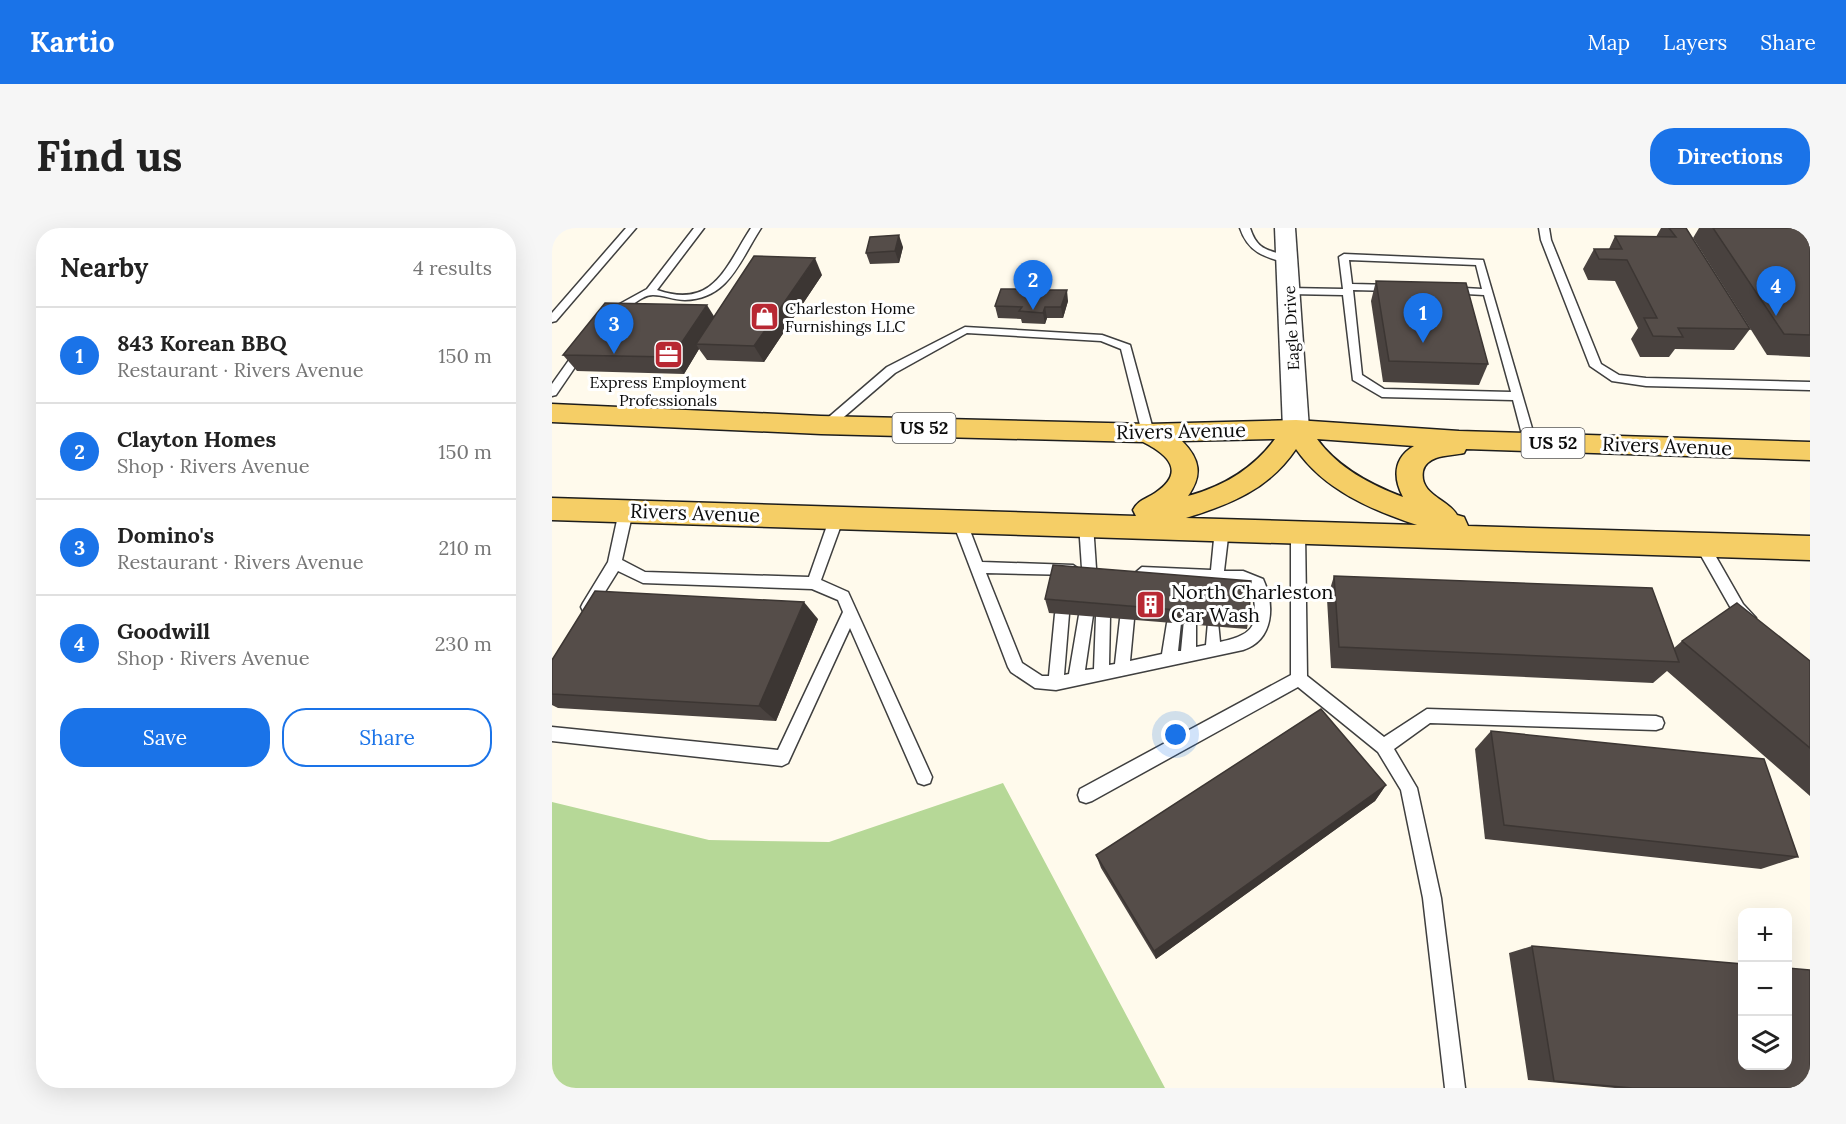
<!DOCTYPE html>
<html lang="en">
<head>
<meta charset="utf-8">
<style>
  :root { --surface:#fff; --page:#f6f6f6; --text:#222; --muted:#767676; --line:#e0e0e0; --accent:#1a73e8 }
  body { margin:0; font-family:Lora,serif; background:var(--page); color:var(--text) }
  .controls { position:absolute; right:18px; bottom:18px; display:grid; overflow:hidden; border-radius:12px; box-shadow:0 6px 24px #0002 }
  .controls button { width:54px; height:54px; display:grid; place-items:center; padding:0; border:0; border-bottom:2px solid var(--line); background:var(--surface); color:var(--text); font:30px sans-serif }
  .you { position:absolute; left:624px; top:507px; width:21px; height:21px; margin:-15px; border:4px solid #fff; border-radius:50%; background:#1a73e8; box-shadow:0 0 0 9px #1a73e833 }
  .badge { display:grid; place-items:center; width:39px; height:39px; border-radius:50%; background:var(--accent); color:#fff; font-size:20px; font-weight:700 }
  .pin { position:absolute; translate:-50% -50px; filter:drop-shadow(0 2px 3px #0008) }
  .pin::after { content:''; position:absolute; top:32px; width:21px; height:18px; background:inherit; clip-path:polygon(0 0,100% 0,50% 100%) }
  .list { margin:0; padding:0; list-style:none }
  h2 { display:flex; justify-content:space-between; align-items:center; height:78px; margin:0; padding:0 24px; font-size:26px }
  h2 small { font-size:20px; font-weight:400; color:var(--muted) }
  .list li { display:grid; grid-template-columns:39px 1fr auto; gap:18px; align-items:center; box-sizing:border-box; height:96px; padding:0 24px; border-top:2px solid var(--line) }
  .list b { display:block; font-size:22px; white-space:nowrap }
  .list p { margin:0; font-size:20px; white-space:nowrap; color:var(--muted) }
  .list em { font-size:20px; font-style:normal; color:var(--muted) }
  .actions { display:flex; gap:12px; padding:18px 24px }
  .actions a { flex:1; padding:14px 0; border:2px solid var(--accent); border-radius:24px; text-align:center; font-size:21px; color:var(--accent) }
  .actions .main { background:var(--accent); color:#fff }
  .icon { flex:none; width:33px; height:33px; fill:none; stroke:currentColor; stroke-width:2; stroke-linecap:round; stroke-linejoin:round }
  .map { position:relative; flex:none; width:1258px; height:860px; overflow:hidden; border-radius:24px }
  header { display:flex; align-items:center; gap:36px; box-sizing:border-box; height:84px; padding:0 30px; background:var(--accent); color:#fff }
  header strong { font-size:28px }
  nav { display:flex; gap:33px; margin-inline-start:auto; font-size:21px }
  .intro { display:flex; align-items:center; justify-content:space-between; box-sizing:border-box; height:144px; padding:0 36px }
  h1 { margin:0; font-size:42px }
  .button { padding:15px 27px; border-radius:24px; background:var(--accent); color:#fff; font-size:21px; font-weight:700 }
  main { display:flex; gap:36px; padding:0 36px }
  aside { flex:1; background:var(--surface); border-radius:24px; box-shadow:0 6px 24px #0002 }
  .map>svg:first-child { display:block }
  .forest { fill:#b6d897 }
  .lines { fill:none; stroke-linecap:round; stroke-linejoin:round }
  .service-casing { stroke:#3f3f3f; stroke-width:3 }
  .tertiary-casing { stroke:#3f3f3f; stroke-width:3 }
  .primary-casing { stroke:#1d1d1d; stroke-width:3 }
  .service { fill:#fff; fill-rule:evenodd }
  .tertiary { fill:#fff; fill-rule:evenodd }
  .primary { fill:#f5ce66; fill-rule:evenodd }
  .wall { fill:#49423f }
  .shaded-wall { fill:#3c3633 }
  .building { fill:#554d49; stroke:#3c3633; stroke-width:1.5 }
  .labels { text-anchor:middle; stroke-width:6; stroke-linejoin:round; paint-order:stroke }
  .far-poi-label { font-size:16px; fill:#0c0c0c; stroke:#fff; text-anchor:start }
  .far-street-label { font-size:16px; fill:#0c0c0c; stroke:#fff }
  .shield { fill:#fff; stroke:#555; stroke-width:1.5 }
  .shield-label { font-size:18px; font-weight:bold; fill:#0c0c0c }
  .street-label { font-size:20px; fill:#0c0c0c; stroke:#fff }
  .poi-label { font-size:20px; fill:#0c0c0c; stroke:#fff; text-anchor:start }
</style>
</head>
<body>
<header>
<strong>Kartio</strong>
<nav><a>Map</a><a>Layers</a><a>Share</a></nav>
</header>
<div class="intro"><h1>Find us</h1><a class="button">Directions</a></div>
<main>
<aside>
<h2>Nearby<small>4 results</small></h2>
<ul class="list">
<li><span class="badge">1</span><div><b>843 Korean BBQ</b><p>Restaurant · Rivers Avenue</p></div><em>150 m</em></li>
<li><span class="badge">2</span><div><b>Clayton Homes</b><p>Shop · Rivers Avenue</p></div><em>150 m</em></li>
<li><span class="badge">3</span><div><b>Domino's</b><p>Restaurant · Rivers Avenue</p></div><em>210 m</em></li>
<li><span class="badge">4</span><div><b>Goodwill</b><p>Shop · Rivers Avenue</p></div><em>230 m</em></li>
</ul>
<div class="actions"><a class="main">Save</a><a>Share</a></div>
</aside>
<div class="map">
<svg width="1258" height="860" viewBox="0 0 1258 860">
  <rect width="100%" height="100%" fill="#fffaec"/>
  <path class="forest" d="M451,555L613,860H0V574L157,612L277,614Z"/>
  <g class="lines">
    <defs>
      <g id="service">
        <path d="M74,0H84L4,93L0,94V85Z"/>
        <path d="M142,0H152L105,62C162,82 174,38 199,0H209C188,32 177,71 133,72C122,72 111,67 101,67C85,67 72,90 55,87V83L95,61Z"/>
        <path d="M688,0H698C707,28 721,19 740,32L735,35C712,29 696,24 688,0Z"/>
        <path d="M987,0H997L999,12L1049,136L1067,147L1094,150L1258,154V162L1094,158L1060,153L1038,138L989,12Z"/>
        <path d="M1250,0H1258V7L1255,6Z"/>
        <path d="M792,26L931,32L984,214L982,217H974L972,214L961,172L830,169L801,152L791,67L737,66L732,63L737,60L791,61L787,29ZM797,32L924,37L930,61L895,59L890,62L895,65L932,67L959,164L832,161L810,147L801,62L841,63L846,60L841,57L800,56Z"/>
        <path d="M413,99L550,107L578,117L602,205L596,209L590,205L569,121L549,113L415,105L343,145L279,200H271V194L335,139Z"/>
        <path d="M31,117L36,120L4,167L0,168V156L27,118Z"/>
        <path d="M74,278L81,283L70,332L93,344L257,349L278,289L280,286H290L292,289L269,352L296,364L380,549L378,555L372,557L366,555L298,400L236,535L230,538L0,513V499L226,522L291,384L286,372L260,361L91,355L66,343L41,383H31L29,379L31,375L56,334L67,283Z"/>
        <path d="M407,287L414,292L430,334L521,337L528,342L521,347L434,345L470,435L490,448H497L503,386L505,382H515L517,386L512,447L517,446L527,387L529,383H539L541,387L533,442L542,441L544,388L546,384H556L558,388L557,437L563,436L568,391L570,387H580L582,391L578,433L610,426L615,395L617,391H627L629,395L626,423H629L632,392H642L644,396V419L654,417L656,394H666L668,414C707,406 706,394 700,358L690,355L671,354L669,361H659L657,353L590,351L583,345L590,339L659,342L663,301L670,296L677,301L672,343H691L711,351C723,377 722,412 691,422L504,462L483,460L459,444L456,439L400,292Z"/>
        <path d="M534,291L541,296L545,355L543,359H533L531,355L527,296Z"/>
        <path d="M746,298L753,303L755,448L832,509L875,481L1104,488L1110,490L1112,495L1110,500L1104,502L878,495L842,521L865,560L889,670L913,860H893L871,670L849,562L826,524L746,459L540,573L534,575L528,573L526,567L528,561L739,447V303Z"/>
        <path d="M1150,312L1155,313L1191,376L1204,390L1202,394H1192L1181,384L1143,317Z"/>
      </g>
      <path id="tertiary" d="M723,0H743L757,201L753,207L744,210L735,207L731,201Z"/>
      <path id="primary" d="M0,176L269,188L596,196L744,192L907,203L1258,214V232L914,221L912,225C903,227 893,227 884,230C878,232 872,237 871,243C867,267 896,271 905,287L912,289L916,298L1258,308V332L0,292V270L584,288L581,282C586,272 594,271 603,265C634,244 617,227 591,214L269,206L0,194ZM723,211C701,241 672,258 636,268C651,247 648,231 630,213ZM765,211L862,218C841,230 841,250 851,269C819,257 786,240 765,211ZM744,221C772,262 820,282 865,297L634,290C679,276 717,261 744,221Z"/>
    </defs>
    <use href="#service" class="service-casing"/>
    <use href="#tertiary" class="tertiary-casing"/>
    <use href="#primary" class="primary-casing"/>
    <use href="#service" class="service"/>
    <use href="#tertiary" class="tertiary"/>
    <use href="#primary" class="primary"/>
  </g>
  <g class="wall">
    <path d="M1109,0H1134L1198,101L1182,122L1123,121L1117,129H1088L1079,111L1086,100L1063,53L1036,52L1031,41L1042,21H1057L1063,8L1104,9Z"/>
    <path d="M1147,0H1253L1258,6V129L1215,127L1141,10Z"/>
    <path d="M351,19L347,35L318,36L314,25Z"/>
    <path d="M270,47L212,134L155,132L147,121L132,146L25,143L11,127L162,88Z"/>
    <path d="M824,53L936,136L927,157L831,154L819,73Z"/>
    <path d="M489,58L490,62L516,73L511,90H495L493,96L470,95L469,91L446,90L443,78L475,61Z"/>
    <path d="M782,348L1122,420L1130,413L1258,433V568L1115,443L1101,455L779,440L775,371Z"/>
    <path d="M493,371L697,388L695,401L497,385Z"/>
    <path d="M266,391L224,493L6,480L0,477V432Z"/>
    <path d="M939,503L1246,629L1209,641L933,611L923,521Z"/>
    <path d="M834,557L823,573L604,731L549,640L544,627Z"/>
    <path d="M980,718L1258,860H1063L976,852L957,725Z"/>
  </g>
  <g class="shaded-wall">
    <path d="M347,7L351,19L347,35L343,23Z"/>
    <path d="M263,30L270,47L212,134L202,118Z"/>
    <path d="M515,62L516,73L511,90L509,79Z"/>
    <path d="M155,77L165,93L144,116L147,121L132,146L120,129Z"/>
    <path d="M493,79L495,90L493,96L491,85Z"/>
    <path d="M252,374L266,391L224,493L207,478Z"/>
    <path d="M834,557L823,573L604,731L602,723Z"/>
  </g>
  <g class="building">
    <path d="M1117,0H1134L1198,101L1126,100L1131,109L1101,108L1092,90H1105L1075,32L1047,31L1042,21H1070L1063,8L1124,9Z"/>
    <path d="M1161,0H1253L1258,6V107L1232,106Z"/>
    <path d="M347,7L343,23L314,25L318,9Z"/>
    <path d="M202,28L263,30L202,118L144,116Z"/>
    <path d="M824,53L914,55L936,136L837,133Z"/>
    <path d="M477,57L489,58L488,62H515L509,79H493L491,85L467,83L470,79L443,78L449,61H475Z"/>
    <path d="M53,75L155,77L120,129L11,127Z"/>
    <path d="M501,337L699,353L697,388L493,371Z"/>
    <path d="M782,348L1100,360L1127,434L787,419Z"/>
    <path d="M43,363L252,374L207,478L0,466V432Z"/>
    <path d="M1185,375L1258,433V520L1130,413Z"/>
    <path d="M769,481L834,557L602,723L544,627Z"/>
    <path d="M939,503L1212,531L1246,629L952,597Z"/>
    <path d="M980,718L1191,736V837H1236V740L1258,742V860H1080L1002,853Z"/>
  </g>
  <defs>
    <symbol id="shop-square" viewBox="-11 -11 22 22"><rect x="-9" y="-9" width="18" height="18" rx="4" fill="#b82833" stroke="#fff"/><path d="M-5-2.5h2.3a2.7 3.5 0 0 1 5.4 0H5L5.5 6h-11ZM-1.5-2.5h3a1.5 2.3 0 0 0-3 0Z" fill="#fff"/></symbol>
    <symbol id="office-square" viewBox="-11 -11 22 22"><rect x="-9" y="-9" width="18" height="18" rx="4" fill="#b82833" stroke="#fff"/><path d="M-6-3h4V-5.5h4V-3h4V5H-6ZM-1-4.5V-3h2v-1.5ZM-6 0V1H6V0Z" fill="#fff"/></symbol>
    <symbol id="building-square" viewBox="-11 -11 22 22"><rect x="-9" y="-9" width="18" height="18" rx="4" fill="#b82833" stroke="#fff"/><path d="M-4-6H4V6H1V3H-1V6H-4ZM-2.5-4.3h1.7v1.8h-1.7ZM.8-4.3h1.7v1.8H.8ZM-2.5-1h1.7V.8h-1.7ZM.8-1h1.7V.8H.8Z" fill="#fff"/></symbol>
  </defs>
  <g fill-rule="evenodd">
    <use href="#shop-square" x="196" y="72" width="33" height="33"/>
    <use href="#office-square" x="100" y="110" width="33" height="33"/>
    <use href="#building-square" x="582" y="360" width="33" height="33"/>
  </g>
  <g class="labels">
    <g class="far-poi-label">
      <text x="233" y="86">Charleston Home<tspan x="233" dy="18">Furnishings LLC</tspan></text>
      <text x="116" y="160" text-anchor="middle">Express Employment<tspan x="116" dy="18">Professionals</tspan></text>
    </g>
    <g class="far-street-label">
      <text transform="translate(739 100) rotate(-93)" y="6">Eagle Drive</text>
    </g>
    <g class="shield">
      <rect x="340.5" y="185" width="63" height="30" rx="4.5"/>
      <rect x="969.5" y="200" width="63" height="30" rx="4.5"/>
    </g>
    <g class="shield-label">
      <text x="372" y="206">US 52</text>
      <text x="1001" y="221">US 52</text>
    </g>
    <g class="street-label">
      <text transform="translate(629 203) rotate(-1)" y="7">Rivers Avenue</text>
      <text transform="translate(1115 218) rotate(2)" y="7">Rivers Avenue</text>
      <text transform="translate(143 285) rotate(2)" y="7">Rivers Avenue</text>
    </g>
    <g class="poi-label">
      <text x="619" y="371">North Charleston<tspan x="619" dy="23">Car Wash</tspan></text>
    </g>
  </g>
</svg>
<div class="controls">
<button>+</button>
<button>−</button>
<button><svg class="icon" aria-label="layers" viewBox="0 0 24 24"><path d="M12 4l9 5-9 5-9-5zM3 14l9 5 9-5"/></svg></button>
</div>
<div class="you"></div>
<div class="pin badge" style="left:871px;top:115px">1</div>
<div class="pin badge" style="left:481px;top:82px">2</div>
<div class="pin badge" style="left:62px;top:126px">3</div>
<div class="pin badge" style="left:1224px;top:88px">4</div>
</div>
</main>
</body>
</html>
